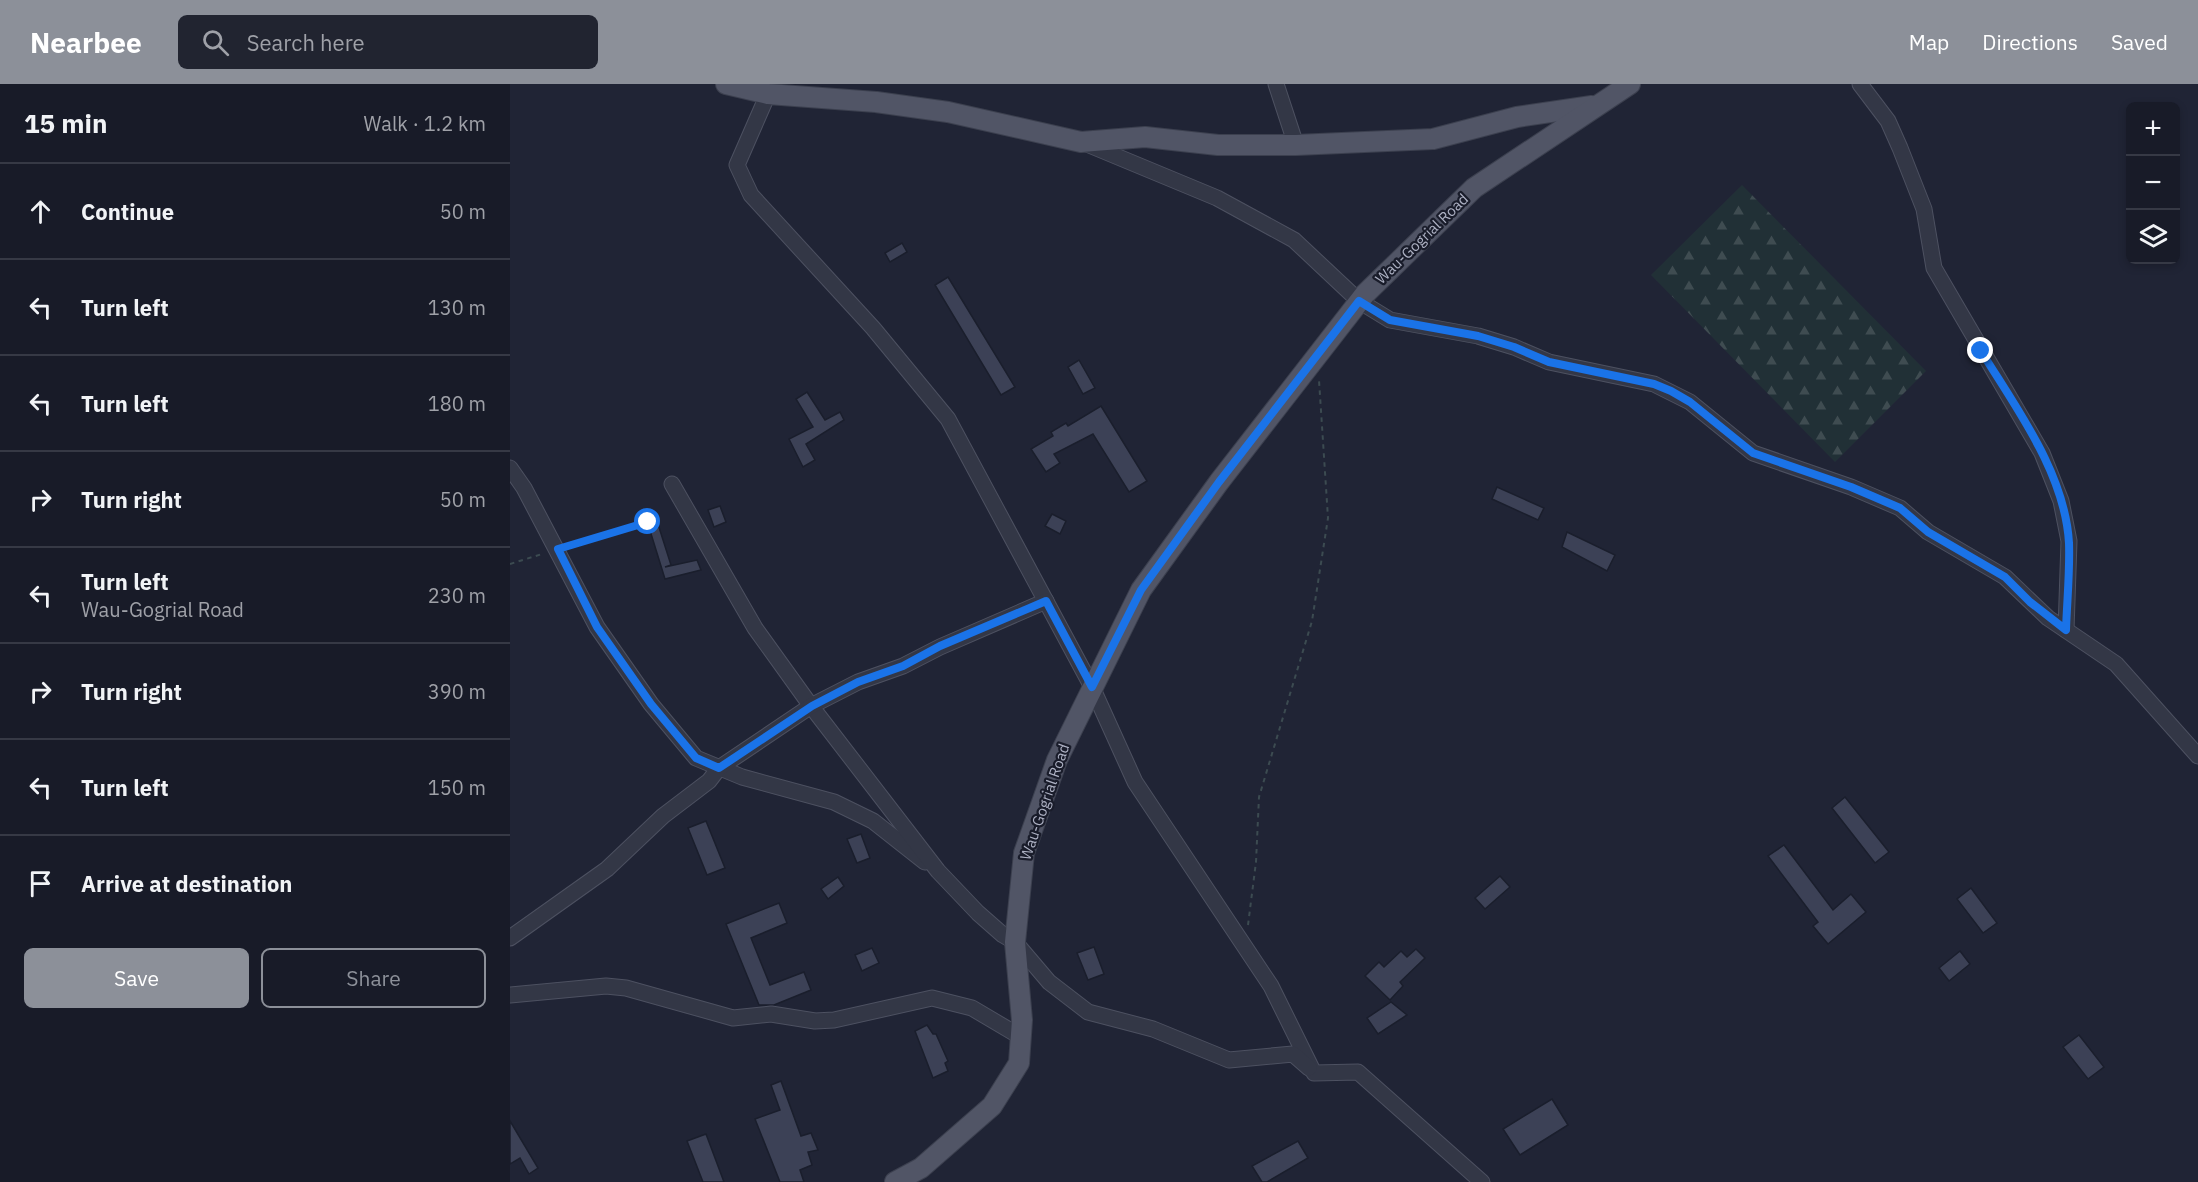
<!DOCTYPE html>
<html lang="en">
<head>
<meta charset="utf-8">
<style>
  :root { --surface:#181b28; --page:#212430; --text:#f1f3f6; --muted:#9fa1a8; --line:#363945; --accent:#8c9099 }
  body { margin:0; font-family:"IBM Plex Sans",sans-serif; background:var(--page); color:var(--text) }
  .controls { position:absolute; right:18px; top:18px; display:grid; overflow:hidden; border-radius:9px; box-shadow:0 3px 9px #0003 }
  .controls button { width:54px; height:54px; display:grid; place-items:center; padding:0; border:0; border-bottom:2px solid var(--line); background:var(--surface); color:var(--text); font:30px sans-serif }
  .stop { position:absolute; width:18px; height:18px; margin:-14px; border:4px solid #1a73e8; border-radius:50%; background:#fff }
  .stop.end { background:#1a73e8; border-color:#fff; box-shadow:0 2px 6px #0008 }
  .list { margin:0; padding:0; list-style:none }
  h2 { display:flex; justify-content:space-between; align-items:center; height:78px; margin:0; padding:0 24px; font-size:26px }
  h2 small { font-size:20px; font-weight:400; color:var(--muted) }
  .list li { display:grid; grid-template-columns:39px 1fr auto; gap:18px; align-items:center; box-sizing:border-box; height:96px; padding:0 24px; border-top:2px solid var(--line) }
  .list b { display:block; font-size:22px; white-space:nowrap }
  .list p { margin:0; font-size:20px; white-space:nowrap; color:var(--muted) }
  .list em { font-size:20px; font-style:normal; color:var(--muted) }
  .actions { display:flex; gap:12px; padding:18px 24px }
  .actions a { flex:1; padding:14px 0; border:2px solid var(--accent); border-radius:9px; text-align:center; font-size:21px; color:var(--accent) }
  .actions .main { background:var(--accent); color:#fff }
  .icon { flex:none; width:33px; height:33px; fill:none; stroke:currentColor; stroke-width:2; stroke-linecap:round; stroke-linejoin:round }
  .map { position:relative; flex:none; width:1688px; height:1098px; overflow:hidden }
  header { display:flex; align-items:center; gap:36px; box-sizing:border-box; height:84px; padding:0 30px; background:var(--accent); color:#fff }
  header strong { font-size:28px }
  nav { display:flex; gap:33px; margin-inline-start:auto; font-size:21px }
  .search { width:420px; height:54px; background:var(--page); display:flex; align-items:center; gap:15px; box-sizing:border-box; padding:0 21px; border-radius:9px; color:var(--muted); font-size:22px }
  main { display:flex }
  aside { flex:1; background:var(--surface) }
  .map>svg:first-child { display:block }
  .forest { fill:url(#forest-firs) }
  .building { fill:#3c4156; stroke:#1a1e2c; stroke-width:1.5 }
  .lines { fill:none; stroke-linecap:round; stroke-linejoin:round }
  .minor-casing { stroke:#4d5161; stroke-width:17 }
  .major-casing { stroke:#3c404f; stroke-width:22 }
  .path { stroke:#3c4b51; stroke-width:2; stroke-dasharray:4.5 4.5; stroke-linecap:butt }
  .minor { stroke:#333746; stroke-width:15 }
  .major { stroke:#515566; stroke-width:20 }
  .route { stroke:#1a73e8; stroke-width:8 }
  .labels { text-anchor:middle; stroke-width:4.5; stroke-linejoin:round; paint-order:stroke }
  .street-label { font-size:15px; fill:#adb1c3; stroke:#191c2a }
</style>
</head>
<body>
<header>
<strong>Nearbee</strong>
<div class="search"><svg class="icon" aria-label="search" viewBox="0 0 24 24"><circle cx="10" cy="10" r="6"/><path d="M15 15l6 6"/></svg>Search here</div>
<nav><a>Map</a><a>Directions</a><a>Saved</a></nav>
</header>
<main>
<aside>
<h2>15 min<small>Walk · 1.2 km</small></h2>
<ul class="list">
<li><svg class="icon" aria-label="ahead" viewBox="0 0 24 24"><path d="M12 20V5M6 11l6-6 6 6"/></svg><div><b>Continue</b></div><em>50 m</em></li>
<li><svg class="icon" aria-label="left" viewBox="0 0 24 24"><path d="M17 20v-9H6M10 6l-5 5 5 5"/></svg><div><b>Turn left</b></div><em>130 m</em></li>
<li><svg class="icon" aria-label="left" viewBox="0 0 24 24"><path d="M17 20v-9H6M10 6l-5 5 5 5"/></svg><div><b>Turn left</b></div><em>180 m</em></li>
<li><svg class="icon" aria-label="right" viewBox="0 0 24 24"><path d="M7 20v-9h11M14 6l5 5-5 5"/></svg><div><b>Turn right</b></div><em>50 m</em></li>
<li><svg class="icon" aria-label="left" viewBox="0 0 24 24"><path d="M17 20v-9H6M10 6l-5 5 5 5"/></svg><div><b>Turn left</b><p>Wau-Gogrial Road</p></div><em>230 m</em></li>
<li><svg class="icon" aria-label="right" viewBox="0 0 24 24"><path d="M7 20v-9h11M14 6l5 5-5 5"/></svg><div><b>Turn right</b></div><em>390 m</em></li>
<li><svg class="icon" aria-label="left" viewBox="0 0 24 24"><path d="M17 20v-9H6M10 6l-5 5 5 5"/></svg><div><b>Turn left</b></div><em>150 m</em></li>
<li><svg class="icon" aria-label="arrive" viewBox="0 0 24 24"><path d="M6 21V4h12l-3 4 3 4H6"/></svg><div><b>Arrive at destination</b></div></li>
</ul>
<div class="actions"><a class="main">Save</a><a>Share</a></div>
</aside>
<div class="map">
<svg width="1688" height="1098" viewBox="0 0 1688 1098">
  <defs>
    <pattern id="forest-firs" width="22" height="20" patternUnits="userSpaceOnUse" patternTransform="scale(1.5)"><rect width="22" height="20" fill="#213036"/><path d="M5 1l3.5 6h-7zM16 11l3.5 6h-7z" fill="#3f4c51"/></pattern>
  </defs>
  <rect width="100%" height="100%" fill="#202435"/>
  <path class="forest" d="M1232,101L1416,287L1325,378L1141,191Z"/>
  <g class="building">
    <path d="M392,159L397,168L380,178L375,169Z"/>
    <path d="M438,193L505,303L491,311L425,201Z"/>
    <path d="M569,276L585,304L573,310L558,283Z"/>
    <path d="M297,308L315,336L330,328L334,336L296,360L305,376L293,383L279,355L303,343L286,315Z"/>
    <path d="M591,322L637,397L619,408L583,350L544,370L550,379L536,388L521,365L543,352L541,348L556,339L558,342Z"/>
    <path d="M987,403L1034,424L1028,436L982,415Z"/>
    <path d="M210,422L216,438L204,443L198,426Z"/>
    <path d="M542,430L556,437L550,450L535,442Z"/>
    <path d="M147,437L161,481L155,483L187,476L191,486L155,495L138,440Z"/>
    <path d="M1057,448L1105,471L1097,487L1052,463Z"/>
    <path d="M1335,713L1379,768L1365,779L1322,724Z"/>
    <path d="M196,737L215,784L197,791L178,744Z"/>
    <path d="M351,750L360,774L347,779L337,755Z"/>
    <path d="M1274,761L1323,826L1341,810L1356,828L1318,860L1303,842L1308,838L1258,772Z"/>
    <path d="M990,792L1000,803L975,825L965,814Z"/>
    <path d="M328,793L334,802L318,815L311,805Z"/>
    <path d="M1461,804L1487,839L1473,849L1447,815Z"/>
    <path d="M269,819L277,839L241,854L260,901L294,888L301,906L264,921H249L216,840Z"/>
    <path d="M584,863L594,890L578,896L567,869Z"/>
    <path d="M362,864L369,879L352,887L345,871Z"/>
    <path d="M906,865L915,874L890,898L893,902L880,916L855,892L869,878L874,883L891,867L897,873Z"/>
    <path d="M1450,867L1460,880L1439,897L1429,884Z"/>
    <path d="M881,918L897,931L868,950L857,934Z"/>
    <path d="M417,941L423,950H426L438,977L435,979L438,987L423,994L405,947Z"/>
    <path d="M1569,951L1594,983L1578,995L1553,963Z"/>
    <path d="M271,997L291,1052L301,1049L308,1066L298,1068L302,1081L290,1086L294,1098H270L245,1035L270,1026L261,1001Z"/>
    <path d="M1042,1015L1058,1041L1010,1071L993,1045Z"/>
    <path d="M0,1037L28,1084L19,1090L10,1074L0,1080Z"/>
    <path d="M196,1050L214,1098H193L177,1057Z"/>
    <path d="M788,1057L798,1074L757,1098H752L742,1082Z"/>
  </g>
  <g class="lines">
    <defs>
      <g id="minor">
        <path d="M766,0L786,61"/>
        <path d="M1350,0L1378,37L1390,64L1414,125L1424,184L1532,369L1551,417L1559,457L1556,546"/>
        <path d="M258,10L227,81L241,111L363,244L438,335L582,603L625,698L761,902L804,989L848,988L972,1098"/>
        <path d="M572,58L707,114L784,156L849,217L880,236L968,252L1004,263L1039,278L1144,300L1180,318L1243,369L1341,403L1390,424L1418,448L1495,493L1538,534L1606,580L1688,672"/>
        <path d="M0,384L14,404L87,543L141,620L186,674L232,693L324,718L363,737L415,778"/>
        <path d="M162,400L245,544L301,622L428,787L468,829L493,851L505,858L539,898L578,928L643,945L719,976L783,970L799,984"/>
        <path d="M0,854L97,785L153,732L199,697L209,684L301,622L348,598L393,582L430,563L536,517"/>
        <path d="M0,911L96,902L116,904L223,934L261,930L305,937L324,936L422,914L462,924L511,953"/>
      </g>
      <g id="major">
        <path d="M216,0L258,10L366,18L438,28L571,58L635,53L708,61H786L923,55L1007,33L1082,22"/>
        <path d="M385,1098L411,1084L482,1022L509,979L512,936L505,858L514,769L547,676L631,506L709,398L855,210L964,104L1120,0"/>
      </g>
    </defs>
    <use href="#minor" class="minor-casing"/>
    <use href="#major" class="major-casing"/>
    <g class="path">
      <path d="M60,462L137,438"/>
      <path d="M0,480L32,470"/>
      <path d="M738,841L746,778L749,713L802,537L818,434L809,296"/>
    </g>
    <use href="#minor" class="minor"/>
    <use href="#major" class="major"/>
  </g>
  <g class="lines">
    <path class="route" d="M138,438L48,465L87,543L141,620L186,674L209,684L302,622L348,598L393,582L430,562L536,517L582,603L631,506L709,398L849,217L880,236L968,252L1004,263L1039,278L1144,300L1161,307L1180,318L1243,369L1341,403L1390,424L1418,448L1495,493L1520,518L1556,546C1557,517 1560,487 1559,459C1555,389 1506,324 1471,267"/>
  </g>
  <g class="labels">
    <g class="street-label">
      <text transform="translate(912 155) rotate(-44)" y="5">Wau-Gogrial Road</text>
      <text transform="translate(535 718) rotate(-71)" y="5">Wau-Gogrial Road</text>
    </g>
  </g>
</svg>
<div class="controls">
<button>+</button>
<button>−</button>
<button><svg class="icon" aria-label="layers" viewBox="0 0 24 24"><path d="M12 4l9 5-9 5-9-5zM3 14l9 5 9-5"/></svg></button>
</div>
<div class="stop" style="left:138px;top:438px"></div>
<div class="stop end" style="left:1471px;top:267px"></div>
</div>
</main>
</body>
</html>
